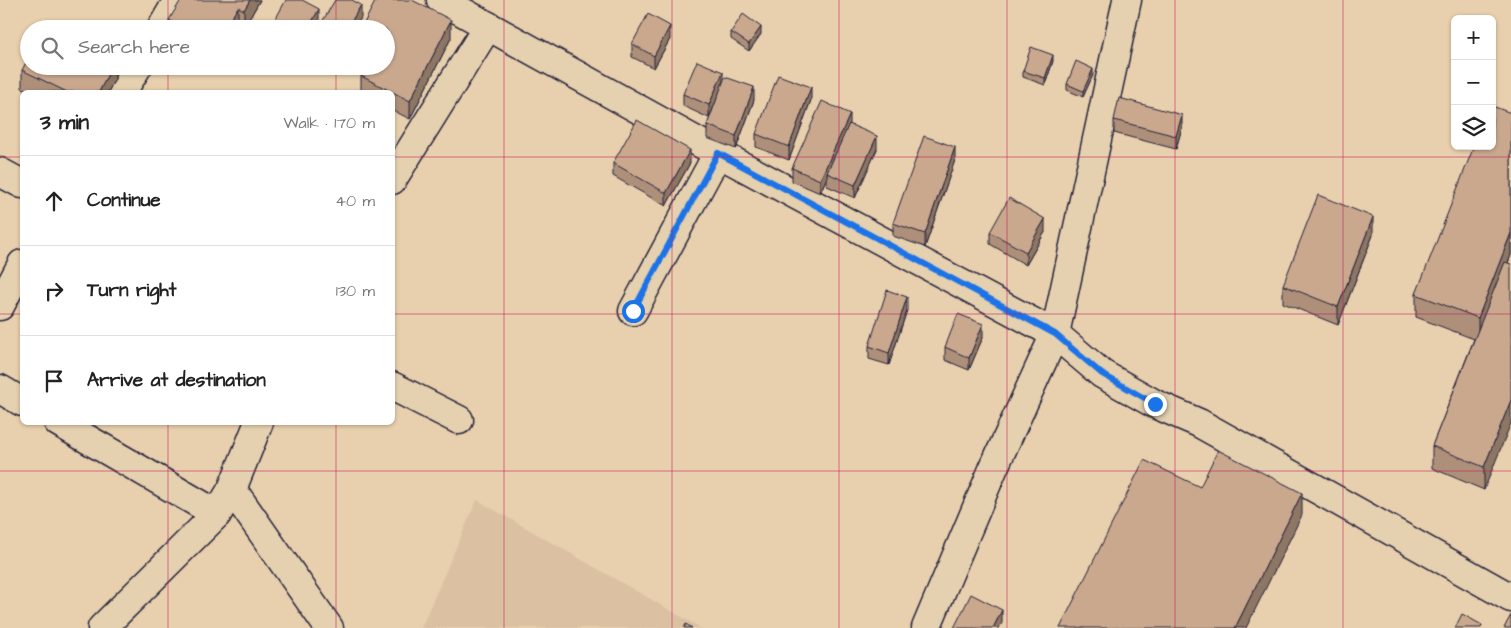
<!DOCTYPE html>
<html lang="en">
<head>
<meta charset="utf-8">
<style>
  :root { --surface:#fff; --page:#f6f6f6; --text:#222; --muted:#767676; --line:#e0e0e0 }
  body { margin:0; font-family:"Architects Daughter",sans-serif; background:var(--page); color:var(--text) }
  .controls { position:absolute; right:15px; top:15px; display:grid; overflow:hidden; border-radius:8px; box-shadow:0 1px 4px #0004 }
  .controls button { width:45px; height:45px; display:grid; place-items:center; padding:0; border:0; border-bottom:1px solid var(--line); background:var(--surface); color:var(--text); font:25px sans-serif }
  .stop { position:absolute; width:15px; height:15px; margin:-11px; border:4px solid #1a73e8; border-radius:50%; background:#fff }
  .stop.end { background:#1a73e8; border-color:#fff; box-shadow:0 1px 5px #0008 }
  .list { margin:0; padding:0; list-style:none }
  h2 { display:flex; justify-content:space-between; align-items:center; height:65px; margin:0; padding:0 20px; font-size:21px }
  h2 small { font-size:16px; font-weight:400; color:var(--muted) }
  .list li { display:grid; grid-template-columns:32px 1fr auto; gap:15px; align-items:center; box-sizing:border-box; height:90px; padding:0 20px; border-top:1px solid var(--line) }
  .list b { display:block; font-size:19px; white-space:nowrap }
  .list em { font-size:16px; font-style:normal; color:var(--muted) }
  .icon { flex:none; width:28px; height:28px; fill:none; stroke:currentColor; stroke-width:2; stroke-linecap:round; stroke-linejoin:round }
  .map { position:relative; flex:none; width:1511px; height:628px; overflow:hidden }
  .search { position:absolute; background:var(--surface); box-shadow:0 1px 4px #0004; left:20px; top:20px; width:375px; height:55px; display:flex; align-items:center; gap:12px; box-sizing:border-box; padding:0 18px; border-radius:28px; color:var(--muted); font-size:19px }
  .panel { position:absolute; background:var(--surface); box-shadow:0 1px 4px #0004; left:20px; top:90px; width:375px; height:335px; border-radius:8px }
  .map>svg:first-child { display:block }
  .built { fill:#dbc0a2 }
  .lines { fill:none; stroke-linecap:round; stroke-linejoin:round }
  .minor-casing { stroke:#22223b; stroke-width:31 }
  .minor { stroke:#e5d0af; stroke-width:28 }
  .wall { fill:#ae907a; stroke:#22223b }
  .shaded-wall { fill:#8d7663; stroke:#22223b }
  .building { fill:#caa88e; stroke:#22223b }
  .route { stroke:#1a73e8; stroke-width:6 }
  .grid { fill:none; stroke:#c2185b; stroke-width:1; stroke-opacity:0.55 }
</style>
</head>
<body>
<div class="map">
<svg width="1511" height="628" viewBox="0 0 1511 628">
  <rect width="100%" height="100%" fill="#e8cfad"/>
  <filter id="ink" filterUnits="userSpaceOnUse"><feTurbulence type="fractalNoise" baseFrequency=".02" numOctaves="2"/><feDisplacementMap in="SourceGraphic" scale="10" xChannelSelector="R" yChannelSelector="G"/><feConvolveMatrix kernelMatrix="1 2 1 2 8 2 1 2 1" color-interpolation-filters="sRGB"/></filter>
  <g filter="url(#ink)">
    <path class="built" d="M477,500L701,628H421Z"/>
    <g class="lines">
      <defs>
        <g id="minor">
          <path d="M441,0L718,153L1055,334L1102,374L1155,404L1199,423L1511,598"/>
          <path d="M161,29L178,0"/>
          <path d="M122,92L138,66"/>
          <path d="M0,172L22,184"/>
          <path d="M392,180L488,26"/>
          <path d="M0,306L22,264"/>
          <path d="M633,311L718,153"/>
          <path d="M392,386L459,420"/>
          <path d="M0,389L22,402"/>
          <path d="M58,422L217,514"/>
          <path d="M232,489L329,628"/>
          <path d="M102,628L217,514L232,489L259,422"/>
          <path d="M926,628L994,467L1055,334L1127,0"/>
        </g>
      </defs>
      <use href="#minor" class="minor-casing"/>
      <use href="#minor" class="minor"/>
    </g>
    <g class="wall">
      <path d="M260,0L244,28L238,25L235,29H169V20Z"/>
      <path d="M731,32L761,34L749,51L731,39Z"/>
      <path d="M451,38L410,119L392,110V92H361V76Z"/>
      <path d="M670,39L654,68L632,57V44Z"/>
      <path d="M1053,61L1045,85L1023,77V71Z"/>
      <path d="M115,66V79L108,92H32L22,88V70Z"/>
      <path d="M1093,75L1083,97L1067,90V84Z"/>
      <path d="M723,82L754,100L736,149L707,138V125L716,103L709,118L683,106V94Z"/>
      <path d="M811,100L789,160L756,147V134Z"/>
      <path d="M1511,113V255L1508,263L1484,490L1432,468V446L1474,339L1416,317V294Z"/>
      <path d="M1114,120L1182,127L1176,149L1114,133Z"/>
      <path d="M850,124L877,149L855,198L827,186V177L820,193L792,181V168Z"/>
      <path d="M955,160L925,247L893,236V223Z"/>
      <path d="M613,163H690L666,206L613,176Z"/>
      <path d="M990,232H1045L1026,265L990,244Z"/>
      <path d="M1373,235L1338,325L1283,303V285Z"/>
      <path d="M907,310L889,365L869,359V346Z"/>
      <path d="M983,337L969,370L945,360V347Z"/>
    </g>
    <g class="shaded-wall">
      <path d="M250,0H260L244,28V10Z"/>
      <path d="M361,5V18L354,29H347Z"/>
      <path d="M238,7V25L235,29H225Z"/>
      <path d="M319,9V22L315,29H308Z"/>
      <path d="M451,20V38L410,119V101Z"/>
      <path d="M670,26V39L654,68V56Z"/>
      <path d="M761,27V34L749,51V44Z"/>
      <path d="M1053,55V61L1045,85V78Z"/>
      <path d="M112,66H115V79L108,92H99Z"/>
      <path d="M1093,69V75L1083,97V91Z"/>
      <path d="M723,72V85L709,118V105Z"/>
      <path d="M754,87V100L736,149V136Z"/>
      <path d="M811,87V100L789,160V147Z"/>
      <path d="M850,114V126L827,173V177L820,193V180Z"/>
      <path d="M1182,115V127L1176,149V136Z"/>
      <path d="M877,136V149L855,198V185Z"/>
      <path d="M955,147V160L925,247V234Z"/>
      <path d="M690,150V163L666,206V193Z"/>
      <path d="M1373,217V235L1338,325V307Z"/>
      <path d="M1045,219V232L1026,265V252Z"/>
      <path d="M1511,233V255L1478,341V318Z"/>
      <path d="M907,297V310L889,365V353Z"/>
      <path d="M983,324V337L969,370V358Z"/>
      <path d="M1511,400V423L1484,490V467Z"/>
      <path d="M1302,493V515L1246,628H1235Z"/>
      <path d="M1002,610V623L999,628H993Z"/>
    </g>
    <g class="building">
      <path d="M181,0H250L244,10L238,7L225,29H185L169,20Z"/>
      <path d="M286,0H302L319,9L308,29H275L271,27Z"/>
      <path d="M335,0H352L361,5L347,29H318Z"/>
      <path d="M376,0H412L451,20L410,101L361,76L366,66H386V29H361Z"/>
      <path d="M648,14L670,26L654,56L632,44Z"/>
      <path d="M743,14L761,27L749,44L731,32Z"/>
      <path d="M44,26L50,29H43Z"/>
      <path d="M1031,47L1053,55L1045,78L1023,71Z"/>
      <path d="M29,57V66H112L99,92H67L22,70Z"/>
      <path d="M697,61L723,72L709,105L683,94Z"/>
      <path d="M1076,61L1093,69L1083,91L1067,84Z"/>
      <path d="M778,75L811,87L789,147L756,134Z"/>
      <path d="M725,77L754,87L736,136L707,125Z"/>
      <path d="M1119,98L1182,115L1176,136L1114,120Z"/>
      <path d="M822,101L850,114L820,180L792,168Z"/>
      <path d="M1492,106L1511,113V233L1478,318L1416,294L1474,146H1492Z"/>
      <path d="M637,120L690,150L666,193L613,163Z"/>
      <path d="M849,124L877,136L855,185L827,173Z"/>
      <path d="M924,136L955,147L925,234L893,223Z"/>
      <path d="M1318,195L1373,217L1338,307L1283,285Z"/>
      <path d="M1009,198L1045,219L1026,252L990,232Z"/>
      <path d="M1505,262L1511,264V400L1484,467L1432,446Z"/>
      <path d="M887,290L907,297L889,353L869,346Z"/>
      <path d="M958,314L983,324L969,358L945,347Z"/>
      <path d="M1218,450L1302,493L1235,628H1060L1144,460L1200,487Z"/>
      <path d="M971,594L1002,610L993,628H954Z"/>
      <path d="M1462,614L1482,625L1481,628H1455Z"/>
      <path d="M1511,615V628H1504Z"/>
      <path d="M686,624L692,628H684Z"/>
    </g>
  </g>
  <g class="lines" filter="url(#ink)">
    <path class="route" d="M633,311L718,153L1055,334L1102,374L1155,404"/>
  </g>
  <path class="grid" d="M168,0V29M336,0V29M504,0V628M672,0V628M839,0V628M1007,0V628M1175,0V628M1343,0V628M168,66V92M336,66V92M0,157H22M392,157H1511M0,314H22M392,314H1511M168,422V628M336,422V628M0,471H1511"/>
</svg>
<div class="controls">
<button>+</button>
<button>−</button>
<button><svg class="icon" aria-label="layers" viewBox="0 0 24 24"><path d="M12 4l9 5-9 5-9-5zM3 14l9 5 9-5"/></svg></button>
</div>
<div class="stop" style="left:633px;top:311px"></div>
<div class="stop end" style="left:1155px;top:404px"></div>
<div class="search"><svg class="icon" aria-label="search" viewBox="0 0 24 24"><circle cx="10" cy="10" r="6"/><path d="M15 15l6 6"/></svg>Search here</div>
<section class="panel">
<h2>3 min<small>Walk · 170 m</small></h2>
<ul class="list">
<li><svg class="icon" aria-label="ahead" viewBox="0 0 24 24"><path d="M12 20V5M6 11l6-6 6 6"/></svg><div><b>Continue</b></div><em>40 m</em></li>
<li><svg class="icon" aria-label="right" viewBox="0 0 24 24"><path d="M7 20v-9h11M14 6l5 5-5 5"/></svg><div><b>Turn right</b></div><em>130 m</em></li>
<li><svg class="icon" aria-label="arrive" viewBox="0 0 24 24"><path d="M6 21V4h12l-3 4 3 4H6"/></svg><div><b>Arrive at destination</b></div></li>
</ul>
</section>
</div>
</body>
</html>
